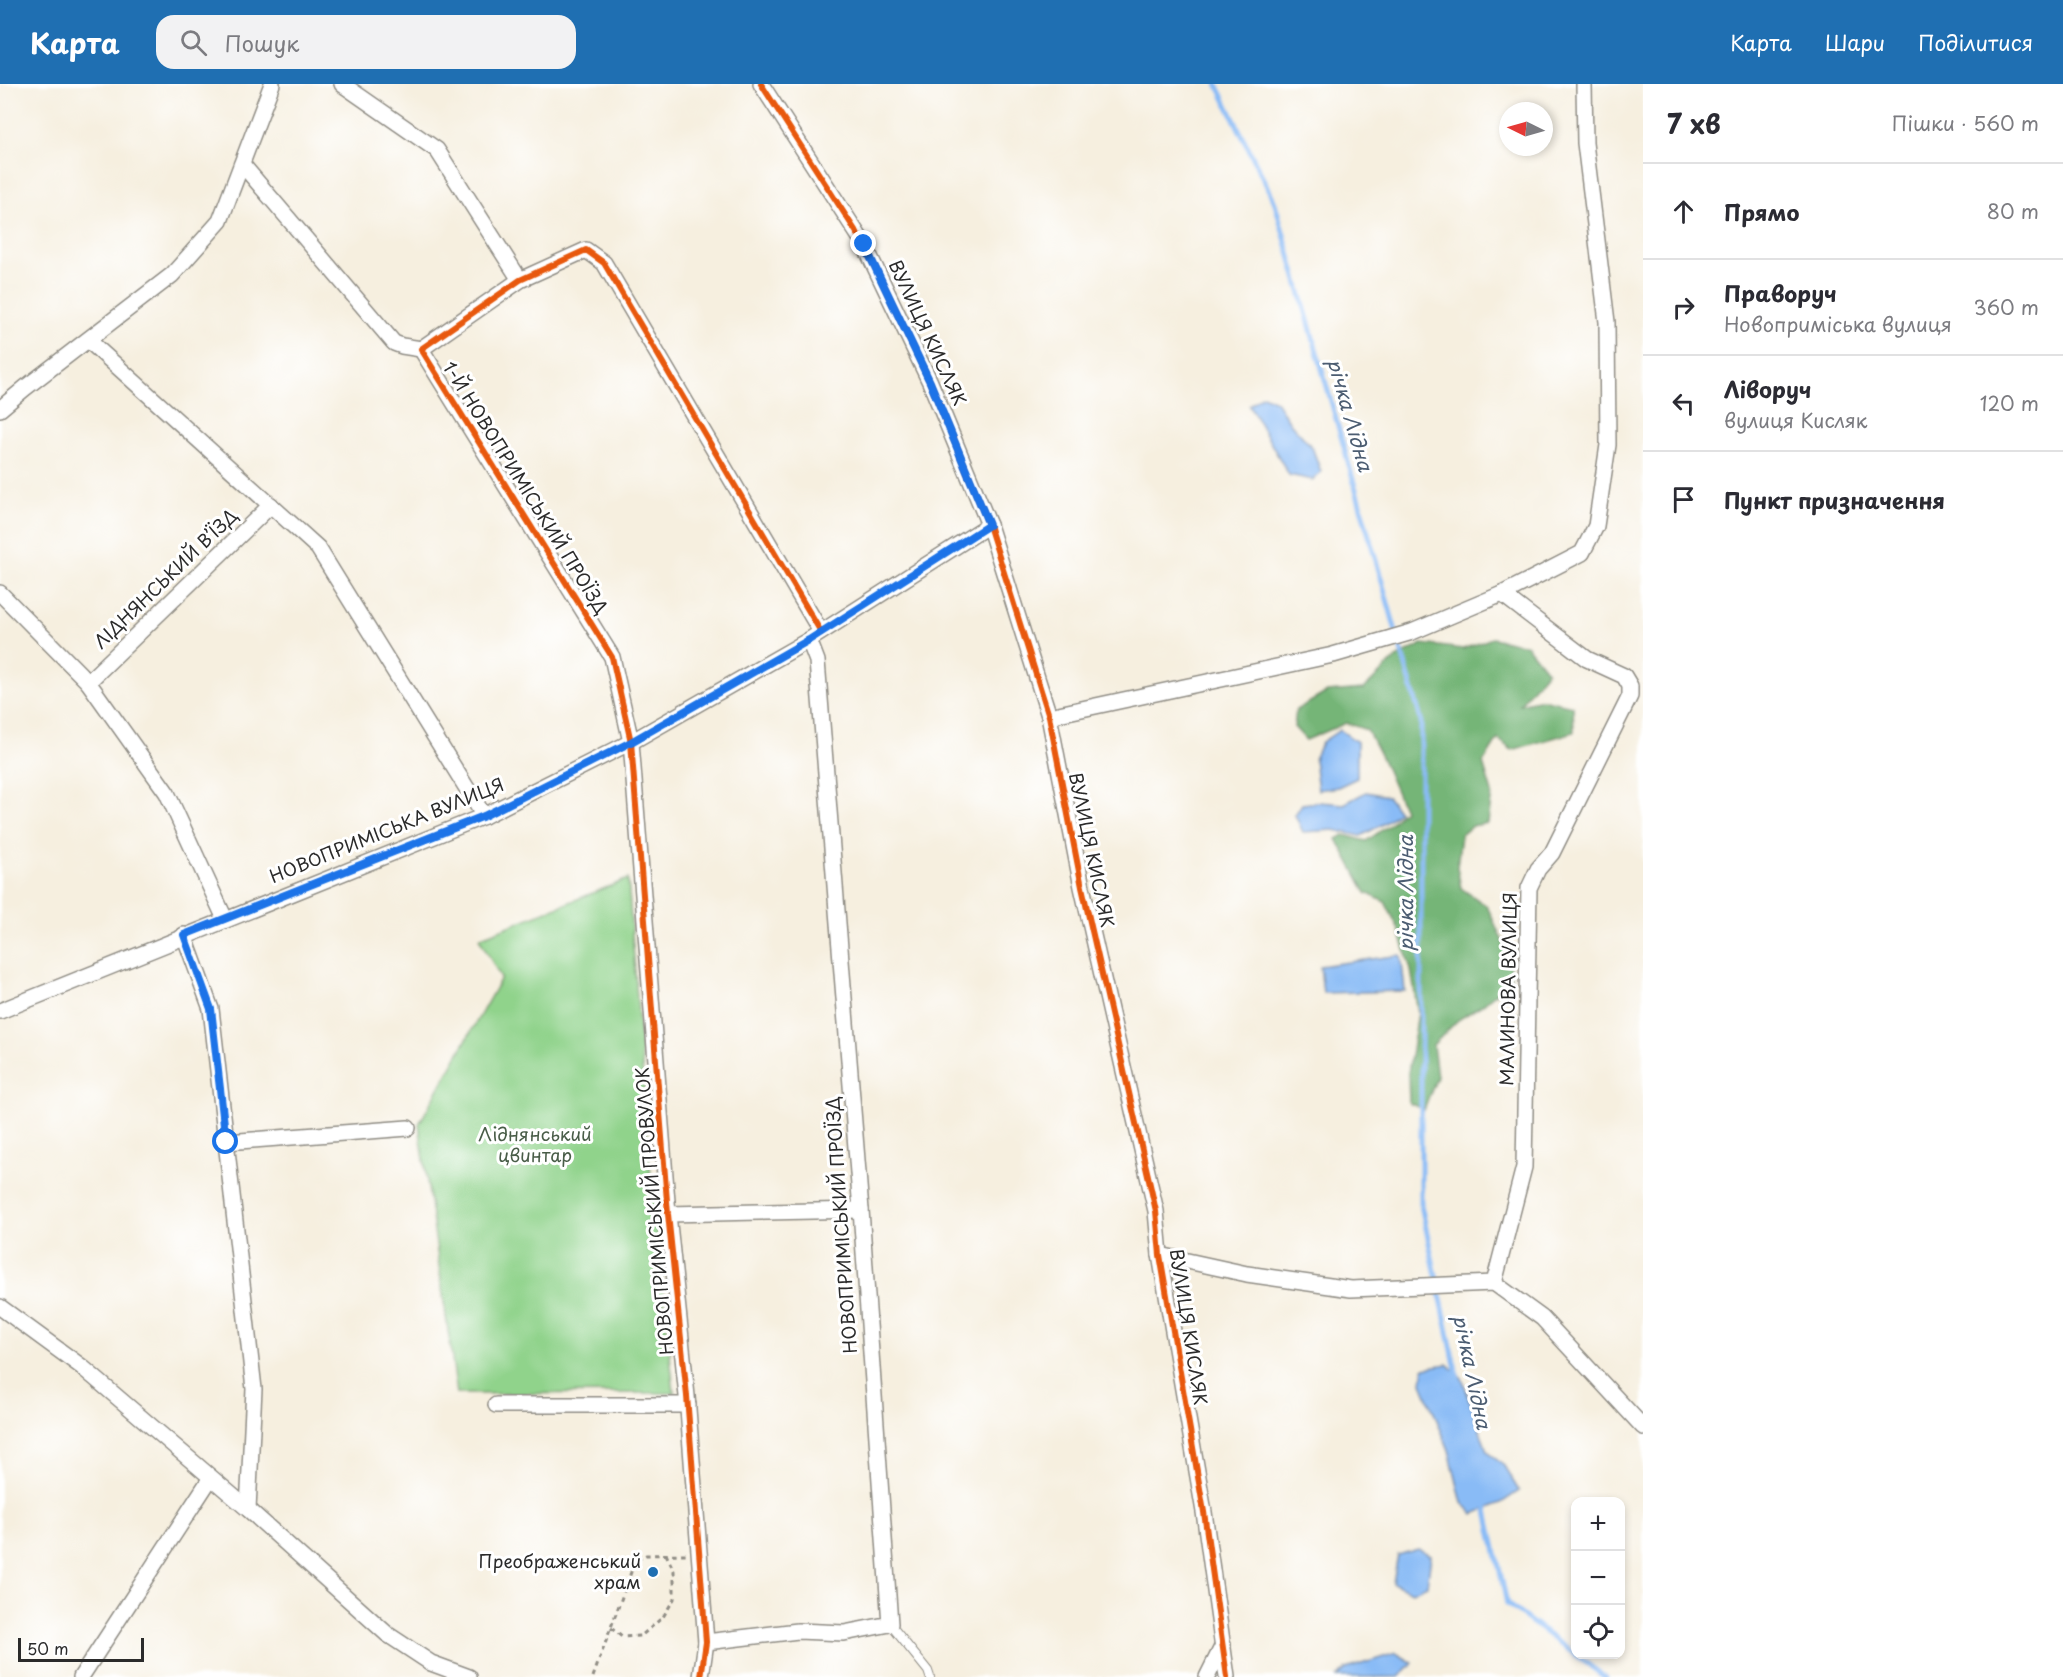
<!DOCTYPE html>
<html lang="uk">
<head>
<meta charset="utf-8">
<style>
  :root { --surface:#fff; --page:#f2f2f3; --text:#2b2b33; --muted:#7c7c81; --line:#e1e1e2; --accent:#1f6fb2 }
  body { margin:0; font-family:"Playpen Sans",sans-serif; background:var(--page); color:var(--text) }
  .controls { position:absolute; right:18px; bottom:18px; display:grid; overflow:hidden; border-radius:12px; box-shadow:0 3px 9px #0003 }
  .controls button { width:54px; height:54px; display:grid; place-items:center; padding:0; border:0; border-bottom:2px solid var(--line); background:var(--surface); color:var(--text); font:30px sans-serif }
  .compass { position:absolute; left:1499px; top:18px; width:54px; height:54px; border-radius:50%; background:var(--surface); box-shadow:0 3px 9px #0003; rotate:275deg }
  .scale { position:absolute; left:18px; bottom:15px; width:126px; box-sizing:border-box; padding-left:6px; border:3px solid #2b2b2b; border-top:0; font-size:16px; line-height:21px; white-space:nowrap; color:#2b2b2b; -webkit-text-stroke:4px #fff; paint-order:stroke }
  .stop { position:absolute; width:18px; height:18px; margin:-14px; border:4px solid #1a73e8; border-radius:50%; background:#fff }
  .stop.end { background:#1a73e8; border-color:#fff; box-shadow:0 2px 6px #0008 }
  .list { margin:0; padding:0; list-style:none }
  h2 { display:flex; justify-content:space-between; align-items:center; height:78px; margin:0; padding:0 24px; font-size:26px }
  h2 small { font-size:20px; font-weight:400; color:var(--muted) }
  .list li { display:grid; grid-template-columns:39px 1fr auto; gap:18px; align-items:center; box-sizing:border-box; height:96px; padding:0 24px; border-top:2px solid var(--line) }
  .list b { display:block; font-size:22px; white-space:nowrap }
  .list p { margin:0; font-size:20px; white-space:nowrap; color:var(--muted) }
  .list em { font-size:20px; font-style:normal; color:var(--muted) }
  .icon { flex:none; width:33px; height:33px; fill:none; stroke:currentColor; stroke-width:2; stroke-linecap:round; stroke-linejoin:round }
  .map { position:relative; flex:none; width:1643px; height:1593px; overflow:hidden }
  header { display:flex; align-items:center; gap:36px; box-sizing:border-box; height:84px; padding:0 30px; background:var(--accent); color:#fff }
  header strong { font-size:28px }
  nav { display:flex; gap:33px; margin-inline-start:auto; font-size:21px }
  .search { width:420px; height:54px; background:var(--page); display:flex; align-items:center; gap:15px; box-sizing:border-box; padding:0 21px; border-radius:18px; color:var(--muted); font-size:22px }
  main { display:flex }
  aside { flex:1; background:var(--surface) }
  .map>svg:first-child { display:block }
  .green { fill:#90d38b; stroke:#5e7f5b; stroke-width:1.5 }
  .forest { fill:#74b577; stroke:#507051; stroke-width:1.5 }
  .water { fill:#89bbf6; stroke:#5a7390; stroke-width:1.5 }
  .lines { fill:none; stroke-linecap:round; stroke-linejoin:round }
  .stream { stroke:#89bbf6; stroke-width:5 }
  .service-casing { stroke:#908d85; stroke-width:10 }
  .minor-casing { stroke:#908d85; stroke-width:18 }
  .path { stroke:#908d85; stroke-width:3; stroke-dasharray:4.5 4.5; stroke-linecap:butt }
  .service { stroke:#fff; stroke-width:8 }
  .minor { stroke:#fff; stroke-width:15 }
  .cycleway-casing { stroke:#fff; stroke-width:10 }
  .cycleway { stroke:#e8590c; stroke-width:6 }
  .route { stroke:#1a73e8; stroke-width:8 }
  .poi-dot { fill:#1f6fb2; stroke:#fff; stroke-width:2 }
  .labels { text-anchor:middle; stroke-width:6; stroke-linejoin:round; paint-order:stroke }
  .street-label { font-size:18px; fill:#2b2b2b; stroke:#fff }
  .park-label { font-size:18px; fill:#495d48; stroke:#fff }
  .poi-label { font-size:18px; fill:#2b2b2b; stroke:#fff; text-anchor:end }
  .water-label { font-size:20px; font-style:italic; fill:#4c5d72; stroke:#fff }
</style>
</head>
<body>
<header>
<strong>Карта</strong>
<div class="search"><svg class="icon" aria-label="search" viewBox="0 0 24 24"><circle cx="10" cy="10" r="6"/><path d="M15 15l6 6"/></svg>Пошук</div>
<nav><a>Карта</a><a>Шари</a><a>Поділитися</a></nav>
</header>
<main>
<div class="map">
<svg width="1643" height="1593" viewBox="0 0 1643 1593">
  <rect width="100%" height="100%" fill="#fff"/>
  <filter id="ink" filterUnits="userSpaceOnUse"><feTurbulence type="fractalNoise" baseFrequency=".0167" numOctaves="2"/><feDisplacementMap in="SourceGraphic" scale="12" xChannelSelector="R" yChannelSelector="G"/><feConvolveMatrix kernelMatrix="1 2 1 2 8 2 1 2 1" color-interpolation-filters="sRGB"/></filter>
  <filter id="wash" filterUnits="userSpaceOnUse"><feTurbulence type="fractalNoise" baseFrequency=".008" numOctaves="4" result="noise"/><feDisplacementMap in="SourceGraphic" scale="24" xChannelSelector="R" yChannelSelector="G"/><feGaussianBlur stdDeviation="1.35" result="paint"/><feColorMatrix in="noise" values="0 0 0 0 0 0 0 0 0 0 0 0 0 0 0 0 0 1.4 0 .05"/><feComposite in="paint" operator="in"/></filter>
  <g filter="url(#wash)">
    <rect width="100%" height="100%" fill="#f6efdf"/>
    <path class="green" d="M628,795L649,1073L674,1309L457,1310L419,1040L501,894L479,854Z"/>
    <path class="forest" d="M1492,554L1526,561L1547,587L1520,620L1542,615L1573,622L1574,648L1512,666L1498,655L1483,679L1492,709L1488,739L1472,742L1461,751L1457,783L1461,804L1487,822L1508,869L1511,896L1482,921L1458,936L1433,961L1437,993L1424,1026L1409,1019L1408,989L1418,929L1411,886L1399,846L1385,818L1366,809L1337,755L1344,751L1366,757L1389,741L1404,726L1382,675L1367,646L1346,639L1306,656L1294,643L1296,626L1327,608L1364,605L1396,574L1422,560L1463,565Z"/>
    <g class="water">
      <path d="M1263,311L1276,317L1291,340L1312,363L1321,388L1313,396L1289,391L1249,321Z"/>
      <path d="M1340,646L1357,658V694L1338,703L1318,706L1314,675L1322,658Z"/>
      <path d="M1366,708L1387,712L1399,728L1383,740L1361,752L1334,746L1303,748L1295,731L1302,720L1320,718L1344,720Z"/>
      <path d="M1401,871L1405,907L1323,909L1320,882Z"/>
      <path d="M1447,1280L1462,1294L1487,1367L1504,1382L1519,1407L1501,1419L1474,1430L1462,1419L1449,1366L1422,1299L1424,1284Z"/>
      <path d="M1418,1465L1431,1472L1427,1501L1412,1508L1393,1499L1398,1471Z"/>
      <path d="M1396,1569L1413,1579L1399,1593H1337L1346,1585Z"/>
    </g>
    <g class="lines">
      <g class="stream">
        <path d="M1217,0L1275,119L1421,636V1121L1458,1295"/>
        <path d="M1485,1418L1507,1520L1605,1593"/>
      </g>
    </g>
  </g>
  <g filter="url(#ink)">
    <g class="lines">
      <defs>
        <path id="service" d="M890,1540L928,1587L930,1593"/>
        <g id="minor">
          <path d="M342,0L437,66L520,196"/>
          <path d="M761,0L864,160L930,298L989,441L1049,632L1082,803L1156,1127L1160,1171L1204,1428L1227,1593"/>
          <path d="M242,80L394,259L402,262L421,265"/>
          <path d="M88,256L318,464L484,732"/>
          <path d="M0,325L25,304L172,191L220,137L272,0"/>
          <path d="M0,509L88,598L167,709L225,835"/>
          <path d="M88,598L271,421"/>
          <path d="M1049,632L1333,571L1412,548L1502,510"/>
          <path d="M184,851L211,925L254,1305L248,1425"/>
          <path d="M0,927L484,732L631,658L809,556L989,441"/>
          <path d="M226,1058L408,1044"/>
          <path d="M668,1130L861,1126"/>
          <path d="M1160,1171L1247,1190L1351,1205L1494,1199L1542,1234L1643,1343"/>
          <path d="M1494,1199L1524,1083L1529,804L1538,785L1552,769L1630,612V602L1624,592L1587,575L1502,510L1582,469L1596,442L1608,361L1607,238L1585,59L1584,0"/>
          <path d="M0,1223L82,1283L248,1425L387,1550L431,1579L469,1593"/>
          <path d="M496,1321H688"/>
          <path d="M706,1558L798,1547L844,1549L890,1540L861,1126L817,577L809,556"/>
          <path d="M81,1593L210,1395"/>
          <path d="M701,1593L706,1558L687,1312L668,1130L631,658L612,573L421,265L520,196L586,166L604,179L821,548"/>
          <path d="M1207,1593L1223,1561"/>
        </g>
      </defs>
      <use href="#service" class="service-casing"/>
      <use href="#minor" class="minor-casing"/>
      <g class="path">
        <path d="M611,1544L622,1553L641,1552L663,1533L674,1515V1487L666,1470"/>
        <path d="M593,1593L635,1477L646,1471L686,1470"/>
      </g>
      <use href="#service" class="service"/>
      <use href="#minor" class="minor"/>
      <defs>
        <g id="cycleway">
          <path d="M761,0L864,160L930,298L989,441L1049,632L1082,803L1156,1127L1160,1171L1204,1428L1227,1593"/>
          <path d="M701,1593L706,1558L687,1312L668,1130L631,658L612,573L421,265L520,196L586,166L604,179L821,548"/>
        </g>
      </defs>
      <use href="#cycleway" class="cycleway-casing"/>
      <use href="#cycleway" class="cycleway"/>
    </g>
  </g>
  <g class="lines" filter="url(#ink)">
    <path class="route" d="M226,1058L211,925L184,851L484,732L631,658L809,556L989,441L930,298L864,160"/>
  </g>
  <circle class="poi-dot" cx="653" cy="1488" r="6"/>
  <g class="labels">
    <g class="street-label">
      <text transform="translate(927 249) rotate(65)" y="6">ВУЛИЦЯ КИСЛЯК</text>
      <text transform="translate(525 404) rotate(58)" y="6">1-Й НОВОПРИМІСЬКИЙ ПРОЇЗД</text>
      <text transform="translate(166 495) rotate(-44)" y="6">ЛІДНЯНСЬКИЙ В’ЇЗД</text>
      <text transform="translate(387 747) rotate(-22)" y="6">НОВОПРИМІСЬКА ВУЛИЦЯ</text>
      <text transform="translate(1091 766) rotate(78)" y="6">ВУЛИЦЯ КИСЛЯК</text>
      <text transform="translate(1509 905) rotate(-89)" y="6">МАЛИНОВА ВУЛИЦЯ</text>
      <text transform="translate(655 1127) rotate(-95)" y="6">НОВОПРИМІСЬКИЙ ПРОВУЛОК</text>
      <text transform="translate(842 1141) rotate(-94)" y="6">НОВОПРИМІСЬКИЙ ПРОЇЗД</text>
      <text transform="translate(1188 1243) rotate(81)" y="6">ВУЛИЦЯ КИСЛЯК</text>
    </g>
    <g class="park-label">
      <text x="535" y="1057">Ліднянський<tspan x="535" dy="21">цвинтар</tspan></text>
    </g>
    <g class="poi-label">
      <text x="641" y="1484">Преображенський<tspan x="641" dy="21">храм</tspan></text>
    </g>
    <g class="water-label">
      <text transform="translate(1350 331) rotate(74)" y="7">річка Лідна</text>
      <text transform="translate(1406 809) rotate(-90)" y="7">річка Лідна</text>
      <text transform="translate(1472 1288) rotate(78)" y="7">річка Лідна</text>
    </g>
  </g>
</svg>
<div class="controls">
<button>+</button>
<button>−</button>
<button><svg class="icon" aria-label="locate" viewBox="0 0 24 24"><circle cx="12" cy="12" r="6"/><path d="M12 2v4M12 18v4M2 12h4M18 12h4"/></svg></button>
</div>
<svg class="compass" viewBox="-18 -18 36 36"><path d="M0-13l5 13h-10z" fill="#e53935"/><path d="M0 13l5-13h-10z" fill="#7c7c81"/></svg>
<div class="scale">50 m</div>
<div class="stop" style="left:226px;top:1058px"></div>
<div class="stop end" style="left:864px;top:160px"></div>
</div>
<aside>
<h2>7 хв<small>Пішки · 560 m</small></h2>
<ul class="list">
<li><svg class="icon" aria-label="ahead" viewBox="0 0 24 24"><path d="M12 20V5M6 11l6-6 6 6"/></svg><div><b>Прямо</b></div><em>80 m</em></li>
<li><svg class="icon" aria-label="right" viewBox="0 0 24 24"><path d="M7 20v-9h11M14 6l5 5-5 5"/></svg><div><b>Праворуч</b><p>Новоприміська вулиця</p></div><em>360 m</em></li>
<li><svg class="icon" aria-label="left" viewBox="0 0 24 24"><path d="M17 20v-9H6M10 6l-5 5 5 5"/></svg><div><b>Ліворуч</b><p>вулиця Кисляк</p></div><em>120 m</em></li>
<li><svg class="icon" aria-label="arrive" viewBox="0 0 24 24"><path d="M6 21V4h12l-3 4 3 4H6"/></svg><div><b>Пункт призначення</b></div></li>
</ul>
</aside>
</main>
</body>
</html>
